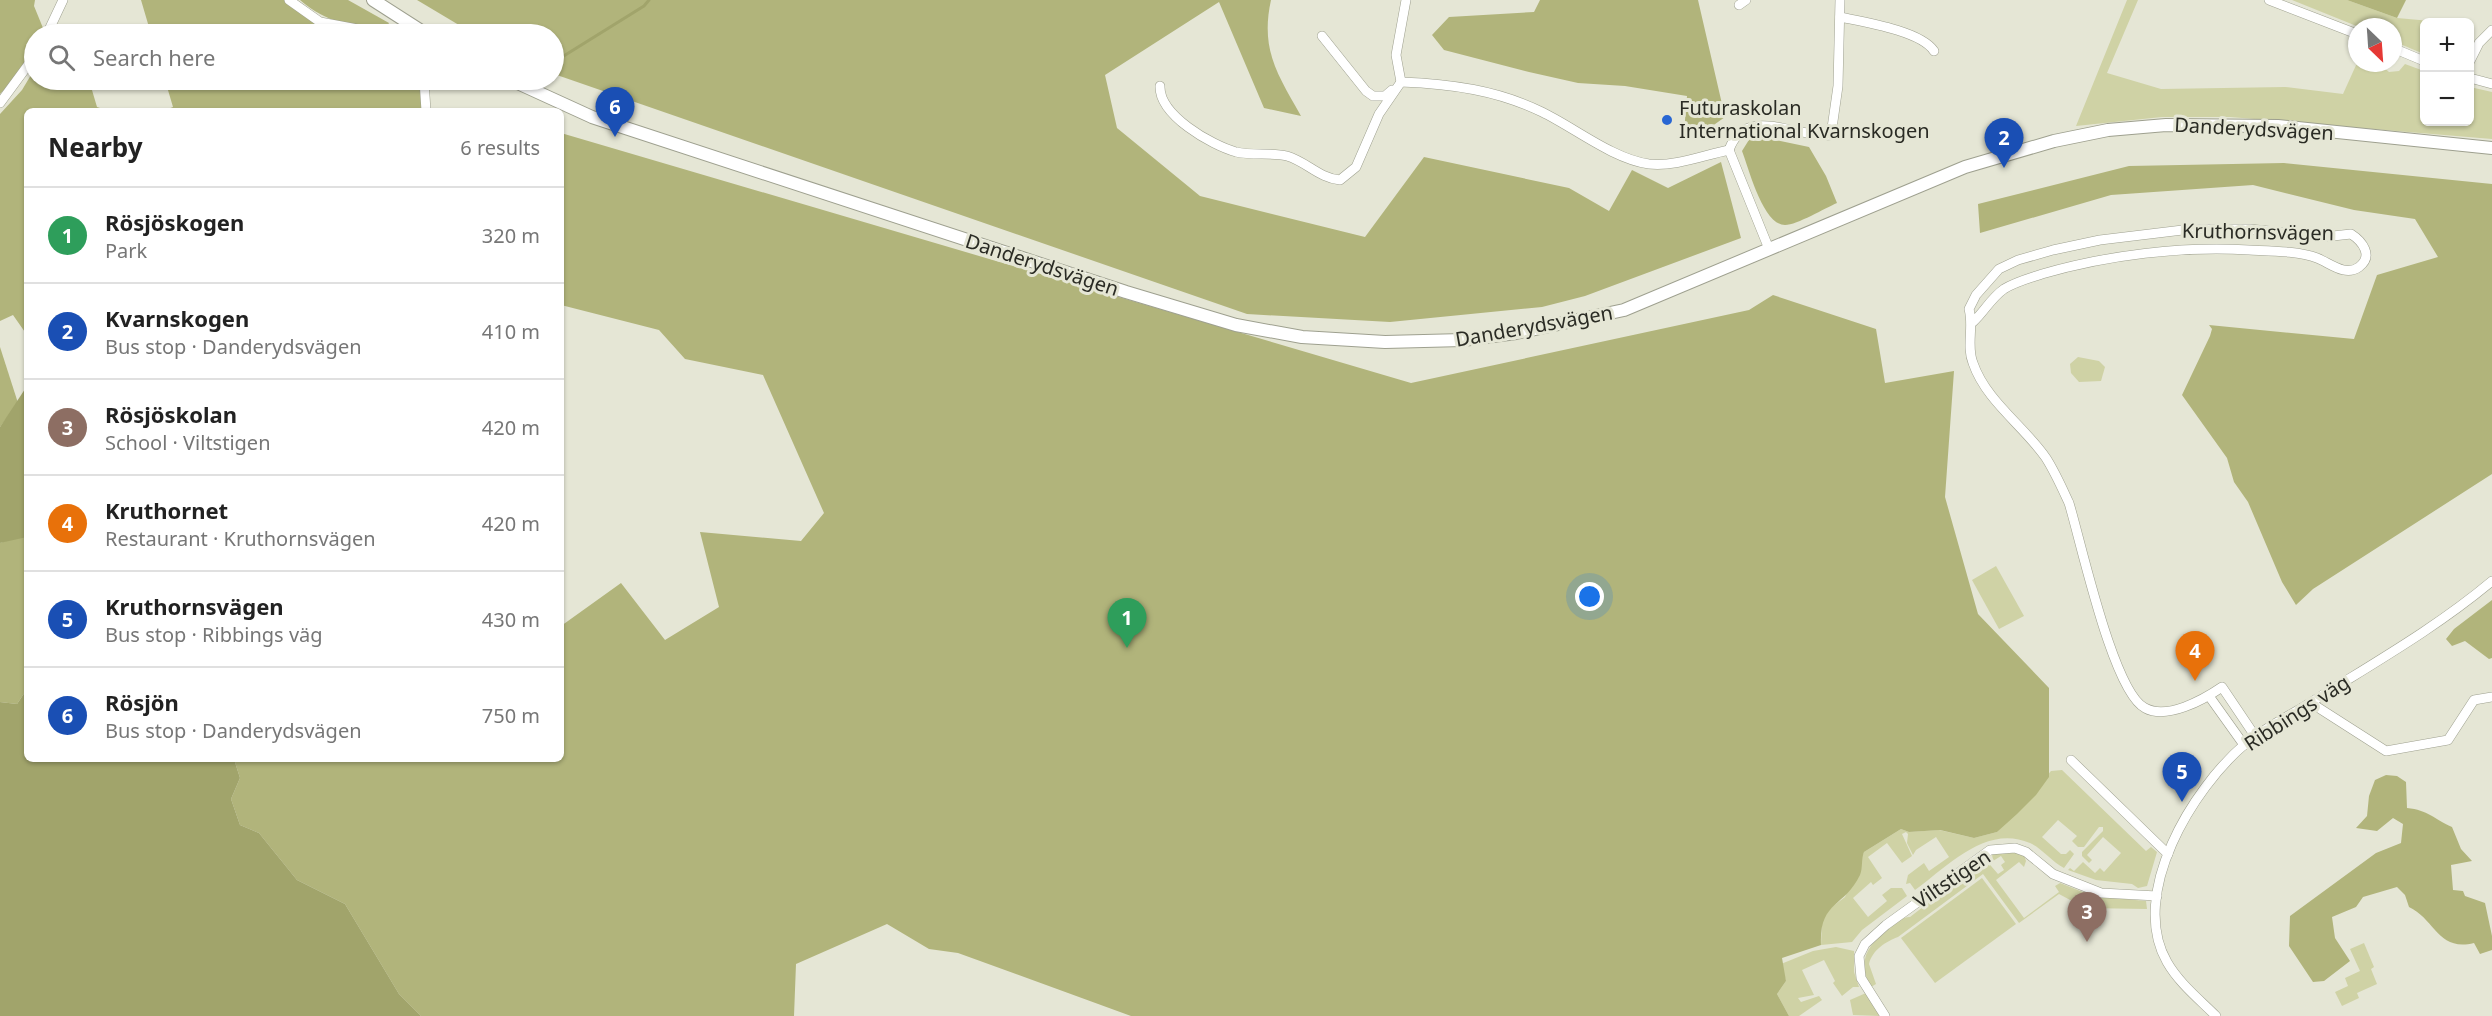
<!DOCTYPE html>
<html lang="en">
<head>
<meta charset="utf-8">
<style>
  :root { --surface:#fff; --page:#f2f2f2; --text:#222; --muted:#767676; --line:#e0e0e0; --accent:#ea580c }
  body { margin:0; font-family:"Noto Sans",sans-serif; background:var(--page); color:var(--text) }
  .controls { position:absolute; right:18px; top:18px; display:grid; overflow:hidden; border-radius:9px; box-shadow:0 2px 4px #0004 }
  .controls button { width:54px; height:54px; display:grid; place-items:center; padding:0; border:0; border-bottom:2px solid var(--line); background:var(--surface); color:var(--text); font:30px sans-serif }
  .compass { position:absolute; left:2348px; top:18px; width:54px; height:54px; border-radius:50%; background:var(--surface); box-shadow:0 2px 4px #0004; rotate:155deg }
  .you { position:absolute; left:1590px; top:597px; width:21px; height:21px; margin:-15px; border:4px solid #fff; border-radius:50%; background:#1a73e8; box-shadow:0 0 0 9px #1a73e833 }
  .badge { display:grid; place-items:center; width:39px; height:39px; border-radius:50%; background:var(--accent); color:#fff; font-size:20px; font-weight:700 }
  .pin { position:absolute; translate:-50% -50px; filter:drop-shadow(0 2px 3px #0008) }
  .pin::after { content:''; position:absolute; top:32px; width:21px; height:18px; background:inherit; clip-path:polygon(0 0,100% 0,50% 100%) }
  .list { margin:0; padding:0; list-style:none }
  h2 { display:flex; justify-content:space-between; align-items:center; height:78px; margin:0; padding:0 24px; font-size:26px }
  h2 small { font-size:20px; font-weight:400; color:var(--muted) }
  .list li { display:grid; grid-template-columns:39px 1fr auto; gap:18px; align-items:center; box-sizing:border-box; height:96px; padding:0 24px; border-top:2px solid var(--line) }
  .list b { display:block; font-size:22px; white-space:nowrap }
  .list p { margin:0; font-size:20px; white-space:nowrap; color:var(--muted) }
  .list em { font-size:20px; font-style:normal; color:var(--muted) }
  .icon { flex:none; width:33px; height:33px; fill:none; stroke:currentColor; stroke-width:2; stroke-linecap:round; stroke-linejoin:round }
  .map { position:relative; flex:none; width:2492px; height:1016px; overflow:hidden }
  .search { position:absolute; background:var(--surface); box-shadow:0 2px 4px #0004; left:24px; top:24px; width:540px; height:66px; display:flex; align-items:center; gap:15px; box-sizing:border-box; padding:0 21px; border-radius:33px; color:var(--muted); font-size:22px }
  .panel { position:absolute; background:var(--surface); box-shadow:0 2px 4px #0004; left:24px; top:108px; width:540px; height:654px; border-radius:9px }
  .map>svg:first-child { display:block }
  .green { fill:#cfd2a5 }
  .forest { fill:#b1b47b }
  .water { fill:#a1a46b }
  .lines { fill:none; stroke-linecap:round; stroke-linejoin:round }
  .stream { stroke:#a1a46b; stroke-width:3 }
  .street-casing { stroke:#9ea08f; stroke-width:10 }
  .secondary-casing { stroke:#9ea08f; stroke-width:14 }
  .street { stroke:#fff; stroke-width:9 }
  .secondary { stroke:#fff; stroke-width:12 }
  .poi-dot { fill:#2866d3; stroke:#e5e6d5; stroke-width:2 }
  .labels { text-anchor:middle; stroke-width:6; stroke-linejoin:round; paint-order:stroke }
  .poi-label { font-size:20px; fill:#2a2b24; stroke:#e5e6d5; text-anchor:start }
  .street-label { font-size:20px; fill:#2a2b24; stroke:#e5e6d5 }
</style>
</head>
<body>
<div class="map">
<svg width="2492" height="1016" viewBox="0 0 2492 1016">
  <rect width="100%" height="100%" fill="#e5e6d5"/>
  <g class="green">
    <path d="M2127,0H2138L2107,73L2161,89L2285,87L2343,94L2357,63H2379L2389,72L2399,71L2405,64L2424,71V122H2470V87L2492,92V139L2230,117H2162L2076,126Z"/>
    <path d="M2292,0H2347L2397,18L2442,22H2424V54L2393,41V27H2359Z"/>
    <path d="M2078,357L2099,361L2105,367L2101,381L2079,382L2071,373L2070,364Z"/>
    <path d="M1996,566L2024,616L1999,629L1972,580Z"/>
    <path d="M2062,770L2146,851L2151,847L2157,852L2147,886L2138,888L2132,884L2096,880L2068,870L2070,868L2074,871L2083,862L2095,873L2100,868L2104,872L2121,853L2103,837L2087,855L2092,860L2089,863L2082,856V852L2103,831V827H2099L2084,847H2078L2072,841L2077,836L2058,820L2042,837L2061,854H2066L2070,850L2074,854L2064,868C2052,862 2043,849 2030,843C1986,824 1948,866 1915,890L1910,883L1906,884L1908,875L1924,863L1929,871L1949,857L1936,837L1916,850L1913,855L1907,843L1908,834L1906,832L1902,834L1912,856L1902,863L1887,843L1868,857L1882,878L1873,885L1871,882L1853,898L1868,917L1887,901L1882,895L1891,888H1902L1907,896L1862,930L1852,942L1821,945L1822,918L1828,910L1845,897L1864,852L1901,829L1909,832L1939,830L1974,838L1997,832L2051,771Z"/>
    <path d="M2013,852L2024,855L2026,861L2024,867L2019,862L1996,880L2024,918L2059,892L2055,886L2060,883L2093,896L2146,901L2147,909L2085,908L2059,894L2019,923L1983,874L1898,937C1887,941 1872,950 1869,964L1876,984L1871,987C1856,961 1868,944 1890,928C1896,923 1902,917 1910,917L1985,859L1998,874L2004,870L2001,865L2005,862L2001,856L1993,861L1992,854Z"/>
    <path d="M1982,878L2016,924L1935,983L1901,938Z"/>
    <path d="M2364,943L2374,967L2371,969L2377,984L2357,993L2359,998L2342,1006L2335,992L2348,986L2345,978L2360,971L2350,949Z"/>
    <path d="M1836,947L1854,951V972L1859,987H1853L1842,996L1833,983L1835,981L1824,960L1802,970L1814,995L1798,998L1801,1002L1819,996L1822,1000L1799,1016H1789L1777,994L1786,981L1781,964L1813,951Z"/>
    <path d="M1866,993L1881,1016L1853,1015L1850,1000Z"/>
  </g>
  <g class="forest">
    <path d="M0,0H35L34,6L43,28L39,34H34C34,56 14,80 0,94Z"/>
    <path d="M141,0H288L321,26L376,34H151Z"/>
    <path d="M300,0H348L389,23L385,30C350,25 328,24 300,0Z"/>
    <path d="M417,0H1271C1260,50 1278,75 1301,116L1264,108L1219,2L1105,75L1117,128L1200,196L1365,237L1424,157L1569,188L1609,211L1632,170L1668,188L1721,162L1741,238L1585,296L1542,307L1390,322L1247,314L554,74V34H474Z"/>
    <path d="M1540,0H1698L1725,117L1694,139L1684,132L1687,96L1625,86L1578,83L1529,72L1444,50L1432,35L1449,17L1534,12Z"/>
    <path d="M2347,0H2406L2397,18Z"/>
    <path d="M34,70V80H89L97,107L109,111H27V335L13,315L0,321V114L22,90Z"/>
    <path d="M165,80H421V111H163L173,107Z"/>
    <path d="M561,133L1411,383L1749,310L1773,295L1876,329L1885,383L1954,371L1945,497L1978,614L2049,688V777L2036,795L2017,814L1997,832L1974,838L1940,830L1909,832L1901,829L1864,852C1861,859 1863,868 1860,875C1844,908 1819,901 1821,945L1782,958L1786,981L1777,994L1789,1016H1131L958,953L929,949L887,924L796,964L794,1016H421L399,994L345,904L297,880L259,833L240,825L231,799L240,778L234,759H561V626L621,583L665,640L719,607L700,532L801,541L824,513L763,375L685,359L659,330L561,305Z"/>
    <path d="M1752,135L1809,147L1826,176L1837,203C1825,208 1797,225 1785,225C1763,225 1749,169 1742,151Z"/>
    <path d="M2284,163L2492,184V474L2313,589L2296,605L2282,582L2248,502L2234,482L2227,458L2182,395L2210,336L2212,329L2209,325L2354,339L2377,275L2438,257L2415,219L2354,210L2253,185L2111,195L1980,233L1978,204L2129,166Z"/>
    <path d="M0,347L18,403L0,427Z"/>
    <path d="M17,537H27V689L17,704L0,702V543Z"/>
    <path d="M2492,600V658L2489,659L2465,641L2452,646L2446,639L2454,629Z"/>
    <path d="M2386,775L2397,776L2406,782L2407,808C2428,810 2434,819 2452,827L2461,849L2472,861L2451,865L2453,890L2463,891L2465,896L2485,903L2492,936V950L2480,954L2474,943C2438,952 2435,919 2409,907L2405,895L2397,887L2363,897L2356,907L2332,917L2335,938L2350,961L2324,981L2313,982L2289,946L2290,916L2376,853L2401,843L2403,824L2393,818L2377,831L2356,828L2367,816L2369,796L2375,780Z"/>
  </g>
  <g class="water">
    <path d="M27,386V537L0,543V427Z"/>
    <path d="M27,689V759H234L240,778L231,799L240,825L259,833L297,880L345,904L399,994L421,1016H0V702L17,704Z"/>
  </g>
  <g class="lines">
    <path class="stream" d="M554,62L644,6L649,0"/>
    <defs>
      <g id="street">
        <path d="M289,0L320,22L384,34"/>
        <path d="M2269,0L2357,34"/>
        <path d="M1739,5L1746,0"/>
        <path d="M1840,17C1864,22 1921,31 1934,51"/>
        <path d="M47,34L63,0"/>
        <path d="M1322,36L1366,91L1373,96H1385L1392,90"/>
        <path d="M2393,48L2424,61"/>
        <path d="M2470,61L2479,43L2492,30"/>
        <path d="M2470,78L2492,84"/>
        <path d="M424,80L426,111"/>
        <path d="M1401,82C1451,84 1497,90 1542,112C1575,128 1613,159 1649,164C1675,167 1704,155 1729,150L1769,249"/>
        <path d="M1401,82L1396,55L1406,0"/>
        <path d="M1160,86C1159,115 1211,145 1236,152C1253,156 1271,152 1287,156C1307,162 1319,178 1340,180L1356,167L1379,114L1401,82"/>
        <path d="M0,103L34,57"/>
        <path d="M1729,150C1745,104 1795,138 1831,135L1838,86L1840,0"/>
        <path d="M1973,322C1984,312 1991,298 2004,289C2015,282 2030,278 2042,274C2108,255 2181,246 2249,250C2270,251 2299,251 2317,258C2330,263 2345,277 2359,267C2374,256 2362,241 2351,234L2324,237L2250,229H2191L2100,240L2053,250L2018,260L1999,269L1976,295L1969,309C1974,327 1966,346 1973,363C1986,401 2024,426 2046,458C2055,472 2062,488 2069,503C2081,542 2113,692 2145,708C2167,720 2203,700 2222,687L2255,736"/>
        <path d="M2209,696L2244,745"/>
        <path d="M2311,703L2386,751L2448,740L2474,700L2492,697"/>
        <path d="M2071,760L2168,854"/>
        <path d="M1885,1016L1861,978L1859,956L1865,944L1886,925L1990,850L2015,848L2026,852L2053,874L2101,893L2157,896"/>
        <path d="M2216,1016C2199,999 2179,983 2167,962C2128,894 2193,788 2245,744C2264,728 2289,716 2310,703C2372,664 2436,628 2492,581"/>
      </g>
      <g id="secondary">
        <path d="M373,0L426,34"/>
        <path d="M511,80L592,117L1126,292L1236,325L1302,337L1385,342L1463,340L1516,333L1624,310L1965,167L2054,141L2108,130L2166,125L2278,126L2492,148"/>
      </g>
    </defs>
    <use href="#street" class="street-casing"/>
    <use href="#secondary" class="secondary-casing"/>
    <use href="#street" class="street"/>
    <use href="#secondary" class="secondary"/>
  </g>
  <circle class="poi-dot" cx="1667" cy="120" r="6"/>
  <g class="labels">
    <g class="poi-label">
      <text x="1679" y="115">Futuraskolan<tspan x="1679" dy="23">International Kvarnskogen</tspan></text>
    </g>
    <g class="street-label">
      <text transform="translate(2254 129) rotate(3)" y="7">Danderydsvägen</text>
      <text transform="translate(2258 232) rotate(1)" y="7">Kruthornsvägen</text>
      <text transform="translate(1042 265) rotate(18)" y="7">Danderydsvägen</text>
      <text transform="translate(1534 326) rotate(-10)" y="7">Danderydsvägen</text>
      <text transform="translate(2297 713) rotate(-33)" y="7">Ribbings väg</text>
      <text transform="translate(1952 879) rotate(-34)" y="7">Viltstigen</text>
    </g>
  </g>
</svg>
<div class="controls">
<button>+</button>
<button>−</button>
</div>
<svg class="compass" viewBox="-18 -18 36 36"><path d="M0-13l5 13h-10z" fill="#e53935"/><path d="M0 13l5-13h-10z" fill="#767676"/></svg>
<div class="you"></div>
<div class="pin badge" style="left:1127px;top:648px;background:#2e9e5b">1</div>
<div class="pin badge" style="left:2004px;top:168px;background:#1a4fb4">2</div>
<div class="pin badge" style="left:2087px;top:942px;background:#8d6e63">3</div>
<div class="pin badge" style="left:2195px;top:681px;background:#e8710a">4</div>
<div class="pin badge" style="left:2182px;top:802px;background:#1a4fb4">5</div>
<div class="pin badge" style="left:615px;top:137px;background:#1a4fb4">6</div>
<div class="search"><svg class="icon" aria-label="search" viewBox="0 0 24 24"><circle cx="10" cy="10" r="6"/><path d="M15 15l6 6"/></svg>Search here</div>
<section class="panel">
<h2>Nearby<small>6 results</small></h2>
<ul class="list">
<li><span class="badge" style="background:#2e9e5b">1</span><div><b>Rösjöskogen</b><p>Park</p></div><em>320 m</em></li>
<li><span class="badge" style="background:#1a4fb4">2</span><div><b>Kvarnskogen</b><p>Bus stop · Danderydsvägen</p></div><em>410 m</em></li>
<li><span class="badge" style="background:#8d6e63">3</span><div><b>Rösjöskolan</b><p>School · Viltstigen</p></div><em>420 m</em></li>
<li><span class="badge" style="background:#e8710a">4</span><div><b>Kruthornet</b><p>Restaurant · Kruthornsvägen</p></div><em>420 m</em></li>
<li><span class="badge" style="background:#1a4fb4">5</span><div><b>Kruthornsvägen</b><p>Bus stop · Ribbings väg</p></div><em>430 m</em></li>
<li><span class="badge" style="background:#1a4fb4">6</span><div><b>Rösjön</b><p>Bus stop · Danderydsvägen</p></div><em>750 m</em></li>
</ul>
</section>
</div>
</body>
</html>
